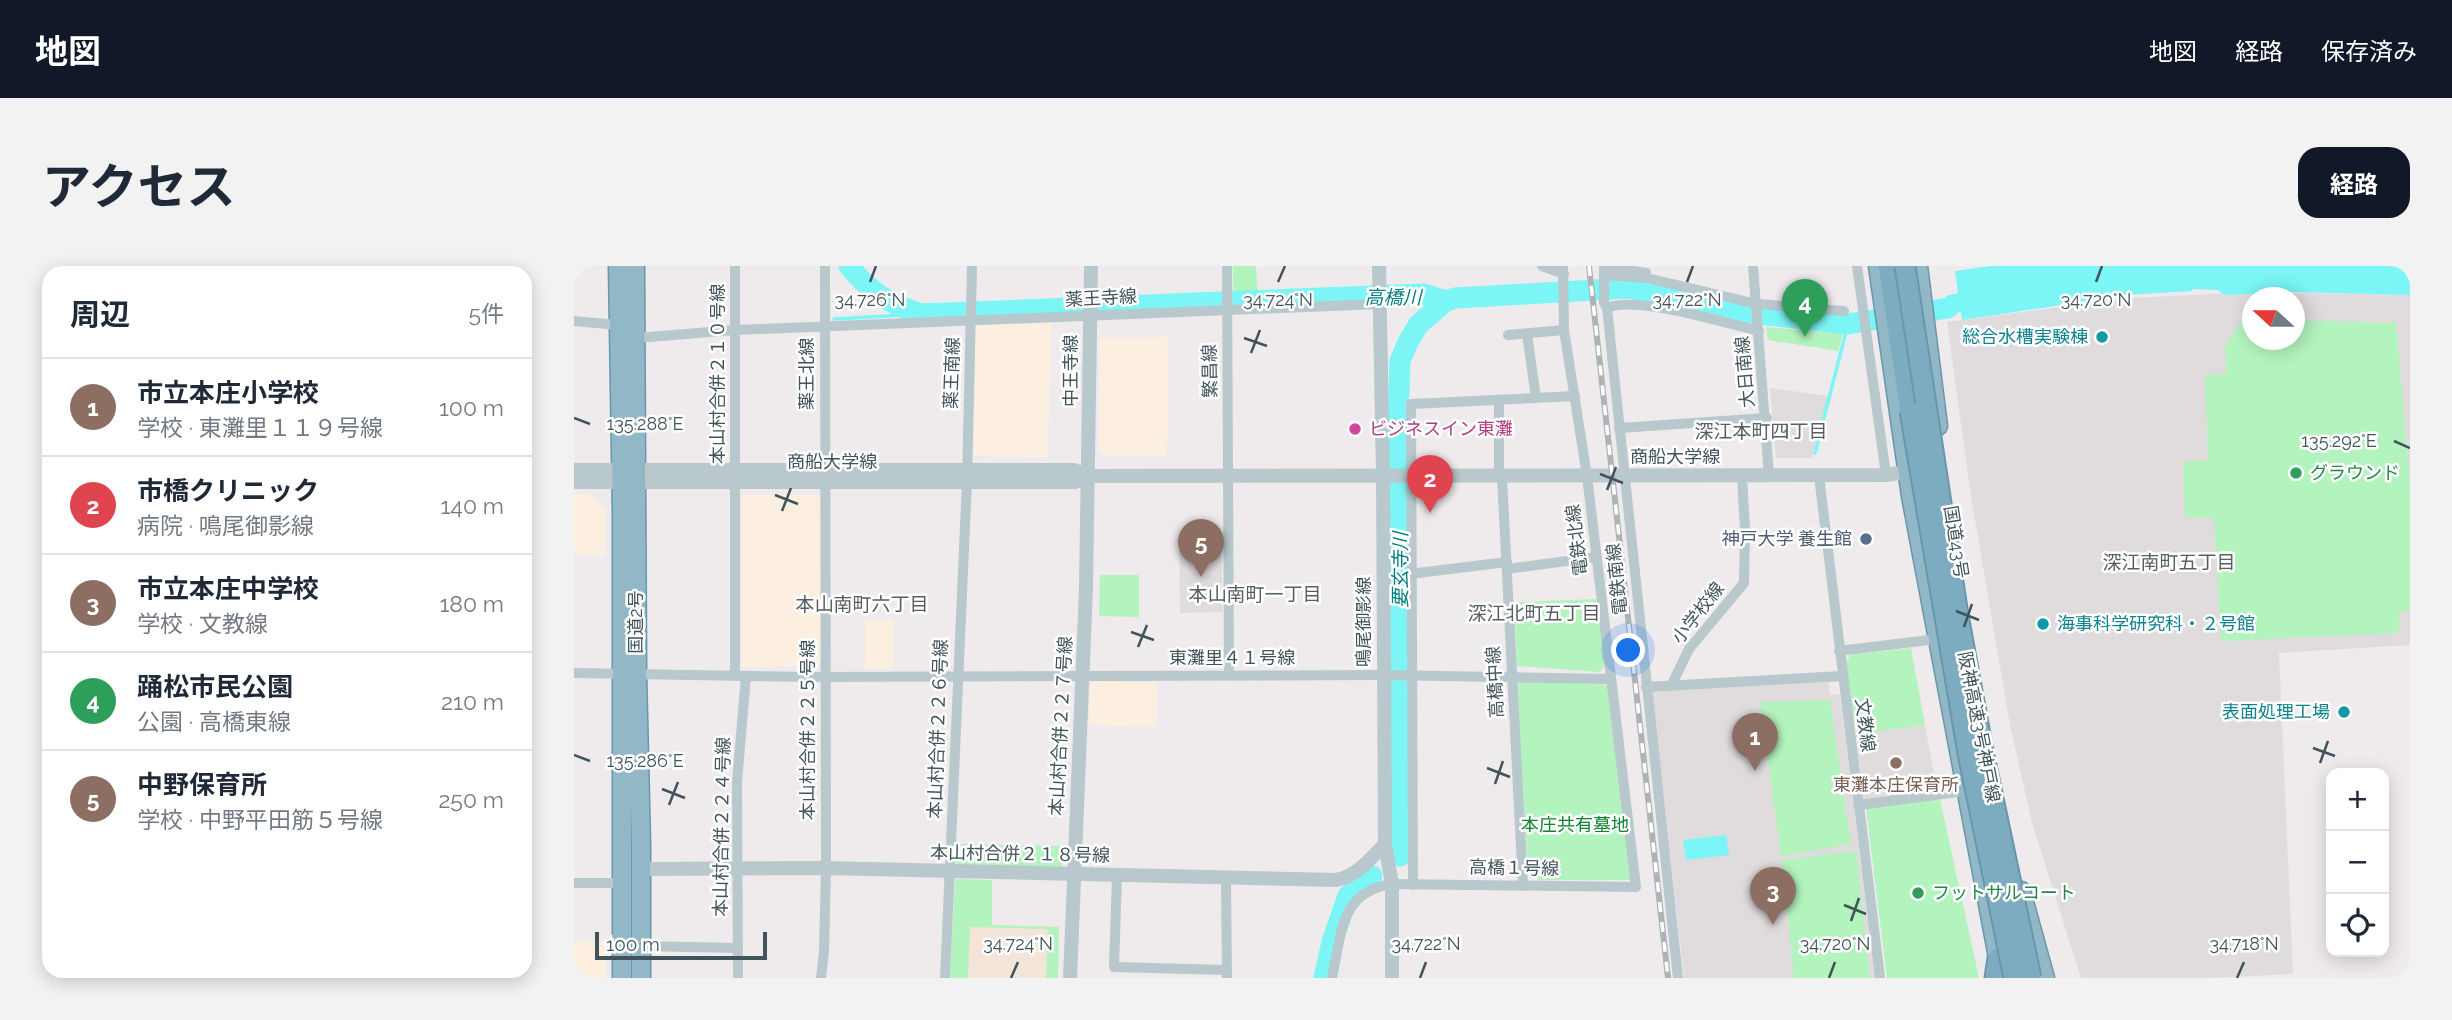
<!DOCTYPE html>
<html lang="ja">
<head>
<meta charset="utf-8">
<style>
  :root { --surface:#fff; --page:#f2f2f3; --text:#1f2937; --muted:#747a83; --line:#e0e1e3; --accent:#111827 }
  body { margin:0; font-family:Raleway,"Noto Sans JP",sans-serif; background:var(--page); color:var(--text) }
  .controls { position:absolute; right:21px; bottom:21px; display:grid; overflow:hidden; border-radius:14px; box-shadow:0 4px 18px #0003 }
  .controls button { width:63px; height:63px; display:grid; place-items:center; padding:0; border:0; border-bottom:2px solid var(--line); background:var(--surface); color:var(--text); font:35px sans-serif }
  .compass { position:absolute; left:1668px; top:21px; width:63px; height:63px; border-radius:50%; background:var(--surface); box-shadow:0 4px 18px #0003; rotate:291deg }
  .scale { position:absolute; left:21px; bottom:18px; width:172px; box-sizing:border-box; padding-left:7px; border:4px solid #42545b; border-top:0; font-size:19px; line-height:24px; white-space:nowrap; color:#42545b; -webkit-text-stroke:5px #fff; paint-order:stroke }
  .you { position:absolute; left:1055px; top:385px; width:24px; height:24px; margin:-18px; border:5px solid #fff; border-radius:50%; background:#1a73e8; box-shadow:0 0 0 10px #1a73e833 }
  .badge { display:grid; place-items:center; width:46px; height:46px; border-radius:50%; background:var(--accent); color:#fff; font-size:23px; font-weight:700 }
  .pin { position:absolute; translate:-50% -58px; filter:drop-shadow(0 2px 4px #0008) }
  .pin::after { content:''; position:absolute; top:37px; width:24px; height:21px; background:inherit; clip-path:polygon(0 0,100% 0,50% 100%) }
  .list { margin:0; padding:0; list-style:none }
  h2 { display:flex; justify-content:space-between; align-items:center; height:91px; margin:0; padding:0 28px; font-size:30px }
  h2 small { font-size:23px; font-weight:400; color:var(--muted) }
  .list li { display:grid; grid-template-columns:46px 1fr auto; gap:21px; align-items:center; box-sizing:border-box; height:98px; padding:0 28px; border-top:2px solid var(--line) }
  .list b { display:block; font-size:26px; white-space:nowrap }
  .list p { margin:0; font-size:23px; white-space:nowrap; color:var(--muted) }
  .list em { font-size:23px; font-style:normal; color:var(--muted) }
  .icon { flex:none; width:38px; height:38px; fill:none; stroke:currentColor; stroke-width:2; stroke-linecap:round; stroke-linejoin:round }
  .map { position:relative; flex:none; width:1836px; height:712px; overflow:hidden; border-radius:21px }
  header { display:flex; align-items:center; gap:42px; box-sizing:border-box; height:98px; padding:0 35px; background:var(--accent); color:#fff }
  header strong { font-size:33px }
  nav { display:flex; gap:38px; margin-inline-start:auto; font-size:24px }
  .intro { display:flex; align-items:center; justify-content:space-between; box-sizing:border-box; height:168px; padding:0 42px }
  h1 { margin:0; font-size:49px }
  .button { padding:18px 32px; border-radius:21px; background:var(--accent); color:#fff; font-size:24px; font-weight:700 }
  main { display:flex; gap:42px; padding:0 42px }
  aside { flex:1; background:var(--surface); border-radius:21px; box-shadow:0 4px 18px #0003 }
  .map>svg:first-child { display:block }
  .commercial { fill:#fdefe0 }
  .education { fill:#e0dcde; fill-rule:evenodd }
  .green { fill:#b3f3be }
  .sand { fill:#f3e5d9 }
  .water { fill:#7bf5f5 }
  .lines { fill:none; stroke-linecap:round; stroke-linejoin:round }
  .stream { stroke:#7bf5f5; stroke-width:3.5 }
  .river { stroke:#7bf5f5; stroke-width:21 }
  .trunk-casing { stroke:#6897ad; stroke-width:21 }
  .motorway-casing { stroke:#6897ad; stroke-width:23 }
  .pedestrian { stroke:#b8c8cd; stroke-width:8 }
  .minor { stroke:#b8c8cd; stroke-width:10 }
  .tertiary { stroke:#b8c8cd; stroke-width:14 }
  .trunk { stroke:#92b8c8; stroke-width:18 }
  .motorway { stroke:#7dacc1; stroke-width:19 }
  .rail-casing { stroke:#adb3b7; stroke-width:6 }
  .rail { stroke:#fff; stroke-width:3.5; stroke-dasharray:10; stroke-linecap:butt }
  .motorway-bridge-casing { stroke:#6897ad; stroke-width:23; stroke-linecap:butt }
  .motorway-bridge { stroke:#7dacc1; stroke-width:19 }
  .ticks { fill:none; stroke:#42545b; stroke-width:2.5 }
  .culture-dot { fill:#0f9aa8; stroke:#fff; stroke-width:2.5 }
  .hotel-dot { fill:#d1479c; stroke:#fff; stroke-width:2.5 }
  .leisure-dot { fill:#2e9e5b; stroke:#fff; stroke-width:2.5 }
  .service-dot { fill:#5c6f8a; stroke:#fff; stroke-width:2.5 }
  .education-dot { fill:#8d6e63; stroke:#fff; stroke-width:2.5 }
  .labels { text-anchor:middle; stroke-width:5; stroke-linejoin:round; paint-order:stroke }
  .street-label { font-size:18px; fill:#42545b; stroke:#fff }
  .culture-label { font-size:18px; fill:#0d838f; stroke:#fff; text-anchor:end }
  .hotel-label { font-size:18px; fill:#b23c85; stroke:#fff; text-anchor:start }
  .leisure-label { font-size:18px; fill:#27864d; stroke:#fff; text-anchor:start }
  .service-label { font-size:18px; fill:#4e5e75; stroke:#fff; text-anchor:end }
  .education-label { font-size:18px; fill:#785e54; stroke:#fff }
  .park-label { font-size:18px; fill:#0d822f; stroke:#fff }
  .water-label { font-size:19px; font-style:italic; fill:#058080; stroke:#fff }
  .neighbourhood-label { font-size:19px; fill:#585e61; stroke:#fff }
  .ticks-label { font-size:18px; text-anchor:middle; fill:#42545b; stroke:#fff; stroke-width:5; stroke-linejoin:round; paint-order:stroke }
</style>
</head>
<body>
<header>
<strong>地図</strong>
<nav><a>地図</a><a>経路</a><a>保存済み</a></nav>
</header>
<div class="intro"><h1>アクセス</h1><a class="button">経路</a></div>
<main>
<aside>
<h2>周辺<small>5件</small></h2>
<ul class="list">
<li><span class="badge" style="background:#8d6e63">1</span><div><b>市立本庄小学校</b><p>学校 · 東灘里１１９号線</p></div><em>100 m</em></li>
<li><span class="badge" style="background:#e0444e">2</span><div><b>市橋クリニック</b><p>病院 · 鳴尾御影線</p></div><em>140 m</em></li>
<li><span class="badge" style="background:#8d6e63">3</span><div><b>市立本庄中学校</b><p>学校 · 文教線</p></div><em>180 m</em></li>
<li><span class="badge" style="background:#2e9e5b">4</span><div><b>踊松市民公園</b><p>公園 · 高橋東線</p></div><em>210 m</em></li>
<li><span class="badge" style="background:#8d6e63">5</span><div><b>中野保育所</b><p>学校 · 中野平田筋５号線</p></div><em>250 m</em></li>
</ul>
</aside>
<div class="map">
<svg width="1836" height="712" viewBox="0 0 1836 712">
  <rect width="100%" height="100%" fill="#efebec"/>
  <g class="commercial">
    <path d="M477,55L474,191L400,190L401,59Z"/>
    <path d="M594,71L593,190H530L525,185L526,72Z"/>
    <path d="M0,228H13L31,245V289H0Z"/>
    <path d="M167,229H246V400L167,401Z"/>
    <rect x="291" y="355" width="28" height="47"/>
    <path d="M520,415L583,416L582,461L515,459L516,420Z"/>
    <path d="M31,675L32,712H0V676Z"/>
  </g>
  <g class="education">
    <path d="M1683,26L1836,29V379L1705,387L1719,708L1634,712H1507L1458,557L1436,459L1397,231L1373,56L1556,32ZM1678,32H1720V74H1678Z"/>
    <path d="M1196,122L1254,130L1238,192H1202Z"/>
    <path d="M605,275H648V346L606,347Z"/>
    <path d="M1255,414L1256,429L1266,428L1301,712H1110L1078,425Z"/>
    <path d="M1351,459L1363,525L1290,534L1282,468Z"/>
  </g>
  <g class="green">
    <path d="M659,0H682L684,30L661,31L659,28Z"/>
    <path d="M1671,52H1678V74H1720L1721,54L1822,57L1836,218V345L1825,346V367L1647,375L1640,252H1611L1609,196L1634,194L1631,109L1652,108L1651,79Z"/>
    <path d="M1192,61L1269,68L1264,85L1194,74Z"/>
    <path d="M526,309H565V351L525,350Z"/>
    <path d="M1024,333L1032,398L1026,406L943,400L940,336Z"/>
    <path d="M1337,382L1351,459L1285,468L1284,461H1281L1272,398L1276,389Z"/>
    <path d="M946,415L1028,418L1035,421L1057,614H965L954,607L943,422Z"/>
    <path d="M1256,434L1277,578L1207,590L1186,436Z"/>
    <path d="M1366,533L1405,712H1313L1292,542Z"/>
    <path d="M383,578L489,580L488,601L382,599Z"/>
    <path d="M1282,585L1296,712H1220L1208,594Z"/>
    <path d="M381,613L418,614V659L485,661L484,712H376Z"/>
  </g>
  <path class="sand" d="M396,661L474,663L472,712H394Z"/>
  <g class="water">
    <path d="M1417,0H1836V29L1717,26L1651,29L1644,24L1619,23L1618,25L1553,29L1388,54L1387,46L1375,48L1372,30L1384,27L1381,5Z"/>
    <path d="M1152,569L1155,589L1112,594L1109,574Z"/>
  </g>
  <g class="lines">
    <g class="stream">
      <path d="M260,53L347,48"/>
      <path d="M1241,187L1274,58"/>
    </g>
    <g class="river">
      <path d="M275,0C296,26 315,38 347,48L850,28L872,35L881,32L1056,22L1151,44L1273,58L1374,42"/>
      <path d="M826,590L828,564L823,182L826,95L834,76L845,58L872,35"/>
      <path d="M750,712L758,676L774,630L798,610"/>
    </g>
    <defs>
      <g id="trunk">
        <path d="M44,0L48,248V712"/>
        <path d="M61,0L63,407L67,580V712"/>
        <path d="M1304,0L1337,230L1427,707"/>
        <path d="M1344,0L1364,160"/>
        <path d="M1447,625L1471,712"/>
      </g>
      <g id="motorway">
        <path d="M1314,0L1336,145"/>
        <path d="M1421,712L1424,692"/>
      </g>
    </defs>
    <use href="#trunk" class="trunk-casing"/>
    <use href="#motorway" class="motorway-casing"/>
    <path class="pedestrian" d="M1033,0L1073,6"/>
    <g class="minor">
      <path d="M161,0V410"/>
      <path d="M653,0L655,409"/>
      <path d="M968,0L990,8"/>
      <path d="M1030,0V37L1033,42L1104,712"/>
      <path d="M1179,0L1195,210"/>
      <path d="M1283,0L1312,209"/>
      <path d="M1030,9L1073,12L1183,38L1270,45"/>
      <path d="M1033,42C1062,29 1151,57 1185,65"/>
      <path d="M0,55L44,59"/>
      <path d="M953,68L962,132"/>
      <path d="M934,69L990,64"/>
      <path d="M62,72L161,64L806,38"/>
      <path d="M1045,162L1193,152"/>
      <path d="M1245,210L1306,712"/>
      <path d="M925,211V134"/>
      <path d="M928,211L949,620"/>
      <path d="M933,303L1022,291"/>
      <path d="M836,308L933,296"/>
      <path d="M1265,385L1363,373"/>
      <path d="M0,407L240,411L809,409L1036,413"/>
      <path d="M1097,420L1115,383L1170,317L1171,264L1168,210"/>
      <path d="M1072,421L1268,410"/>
      <path d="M1284,539L1392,525"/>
      <path d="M543,610L540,701L653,704"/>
      <path d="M652,613L653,712"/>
      <path d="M0,617H48"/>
      <path d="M839,619L837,138L1001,130"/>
      <path d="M67,680L164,682"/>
      <path d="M164,712L163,516L172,410"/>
      <path d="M247,712L250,685L252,602L251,0"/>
      <path d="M371,712L393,215L398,0"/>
      <path d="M758,712C768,668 765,626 818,618L1062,621L1013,210L990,64L989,0"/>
    </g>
    <g class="tertiary">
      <path d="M805,0L809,208L811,578L818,618V712"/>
      <path d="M0,204H500L515,210C781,208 1047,211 1312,209L1344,204"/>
      <path d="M0,216H501L515,210"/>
      <path d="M67,603L252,602L762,614C783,610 796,593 811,578"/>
      <path d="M496,712L512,322L517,0"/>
    </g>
    <use href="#trunk" class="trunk"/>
    <use href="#motorway" class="motorway"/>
    <defs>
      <path id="rail" d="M1015,0L1094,712"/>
    </defs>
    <use href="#rail" class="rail-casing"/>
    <use href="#rail" class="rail"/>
    <defs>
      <g id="motorway-bridge">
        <path d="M1331,0L1384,349L1409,485L1457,712"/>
        <path d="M1336,145L1394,487L1440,712"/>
      </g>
    </defs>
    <use href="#motorway-bridge" class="motorway-bridge-casing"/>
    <use href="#motorway-bridge" class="motorway-bridge"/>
  </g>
  <path class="ticks" d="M296,16L302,0M704,16L711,0M1113,16L1119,0M1522,16L1528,0M670,72L693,80M677,87L686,64M0,152L16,158M1820,175L1836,182M1026,208L1049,217M1033,224L1042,201M201,229L224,238M208,245L217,222M1382,345L1405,354M1390,361L1398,338M557,366L580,374M564,381L573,359M1739,482L1761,490M0,489L16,495M1746,497L1754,475M913,502L936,511M921,518L929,495M88,523L111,532M95,539L104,516M1270,639L1292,648M1277,655L1285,632M437,712L444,696M846,712L852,696M1255,712L1261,696M1663,712L1670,696"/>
  <g class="culture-dot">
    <circle cx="1528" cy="71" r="7"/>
    <circle cx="1469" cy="358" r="7"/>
    <circle cx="1770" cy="446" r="7"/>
  </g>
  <circle class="hotel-dot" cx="781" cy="163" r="7"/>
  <g class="leisure-dot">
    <circle cx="1722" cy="207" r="7"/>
    <circle cx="1344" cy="627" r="7"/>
  </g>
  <circle class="service-dot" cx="1292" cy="273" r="7"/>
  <circle class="education-dot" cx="1322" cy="497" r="7"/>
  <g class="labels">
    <g class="street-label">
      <text transform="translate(527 32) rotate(-3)" y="6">薬王寺線</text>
      <text transform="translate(497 105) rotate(-90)" y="6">中王寺線</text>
      <text transform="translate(636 105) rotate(-91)" y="6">繁昌線</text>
      <text transform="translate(1171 106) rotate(-95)" y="6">大日南線</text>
      <text transform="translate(378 107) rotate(-88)" y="6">薬王南線</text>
      <text transform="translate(144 108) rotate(-90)" y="6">本山村合併２１０号線</text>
      <text transform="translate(233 108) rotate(-90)" y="6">薬王北線</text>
      <text x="1101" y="197">商船大学線</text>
      <text x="258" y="202">商船大学線</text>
      <text transform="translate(1003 274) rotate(-97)" y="6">電鉄北線</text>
      <text transform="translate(1382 276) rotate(81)" y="6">国道43号</text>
      <text transform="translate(1043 313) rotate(-96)" y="6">電鉄南線</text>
      <text transform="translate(1124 347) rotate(-52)" y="6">小学校線</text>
      <text transform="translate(62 356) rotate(-90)" y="6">国道2号</text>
      <text transform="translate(790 356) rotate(-90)" y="6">鳴尾御影線</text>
      <text x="658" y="398">東灘里４１号線</text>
      <text transform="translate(921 416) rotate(-93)" y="6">高橋中線</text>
      <text transform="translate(1291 459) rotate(83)" y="6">文教線</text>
      <text transform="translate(487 460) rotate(-87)" y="6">本山村合併２２７号線</text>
      <text transform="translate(1405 461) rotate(79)" y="6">阪神高速3号神戸線</text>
      <text transform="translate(364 463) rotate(-88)" y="6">本山村合併２２６号線</text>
      <text transform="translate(234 464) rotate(-90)" y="6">本山村合併２２５号線</text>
      <text transform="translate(148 561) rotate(-89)" y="6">本山村合併２２４号線</text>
      <text transform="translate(446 588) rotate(1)" y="6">本山村合併２１８号線</text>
      <text transform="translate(940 602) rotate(1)" y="6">高橋１号線</text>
    </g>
    <g class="culture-label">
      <text x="1514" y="77">総合水槽実験棟</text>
      <text x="1483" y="364" text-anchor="start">海事科学研究科・２号館</text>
      <text x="1756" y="452">表面処理工場</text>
    </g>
    <g class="hotel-label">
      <text x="795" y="169">ビジネスイン東灘</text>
    </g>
    <g class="leisure-label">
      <text x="1736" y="213">グラウンド</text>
      <text x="1358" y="633">フットサルコート</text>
    </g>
    <g class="service-label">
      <text x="1278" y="279">神戸大学 養生館</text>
    </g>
    <g class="education-label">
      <text x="1322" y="525">東灘本庄保育所</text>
    </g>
    <g class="park-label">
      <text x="1001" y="565">本庄共有墓地</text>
    </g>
    <g class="water-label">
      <text x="819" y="38">高橋川</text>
      <text transform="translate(826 304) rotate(-90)" y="7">要玄寺川</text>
    </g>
    <g class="neighbourhood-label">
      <text x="1187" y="172">深江本町四丁目</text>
      <text x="1595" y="303">深江南町五丁目</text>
      <text x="681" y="335">本山南町一丁目</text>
      <text x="288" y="345">本山南町六丁目</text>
      <text x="960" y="354">深江北町五丁目</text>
    </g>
  </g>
  <g class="ticks-label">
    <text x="296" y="40">34.726°N</text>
    <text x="704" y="40">34.724°N</text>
    <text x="1113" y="40">34.722°N</text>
    <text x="1522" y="40">34.720°N</text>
    <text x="71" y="164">135.288°E</text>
    <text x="1765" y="181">135.292°E</text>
    <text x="71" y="501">135.286°E</text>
    <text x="444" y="684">34.724°N</text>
    <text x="852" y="684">34.722°N</text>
    <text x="1261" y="684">34.720°N</text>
    <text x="1670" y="684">34.718°N</text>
  </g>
</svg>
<div class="controls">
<button>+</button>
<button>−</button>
<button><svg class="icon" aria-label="locate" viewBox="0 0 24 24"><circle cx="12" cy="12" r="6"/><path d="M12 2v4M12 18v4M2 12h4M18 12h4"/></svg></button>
</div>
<svg class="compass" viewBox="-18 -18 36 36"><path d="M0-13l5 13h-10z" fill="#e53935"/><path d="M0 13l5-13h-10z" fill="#747a83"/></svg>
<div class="scale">100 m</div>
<div class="you"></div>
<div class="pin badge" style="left:1181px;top:505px;background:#8d6e63">1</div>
<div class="pin badge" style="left:856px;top:247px;background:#e0444e">2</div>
<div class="pin badge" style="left:1199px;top:659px;background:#8d6e63">3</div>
<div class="pin badge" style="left:1231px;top:71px;background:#2e9e5b">4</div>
<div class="pin badge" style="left:627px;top:311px;background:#8d6e63">5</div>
</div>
</main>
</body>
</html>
